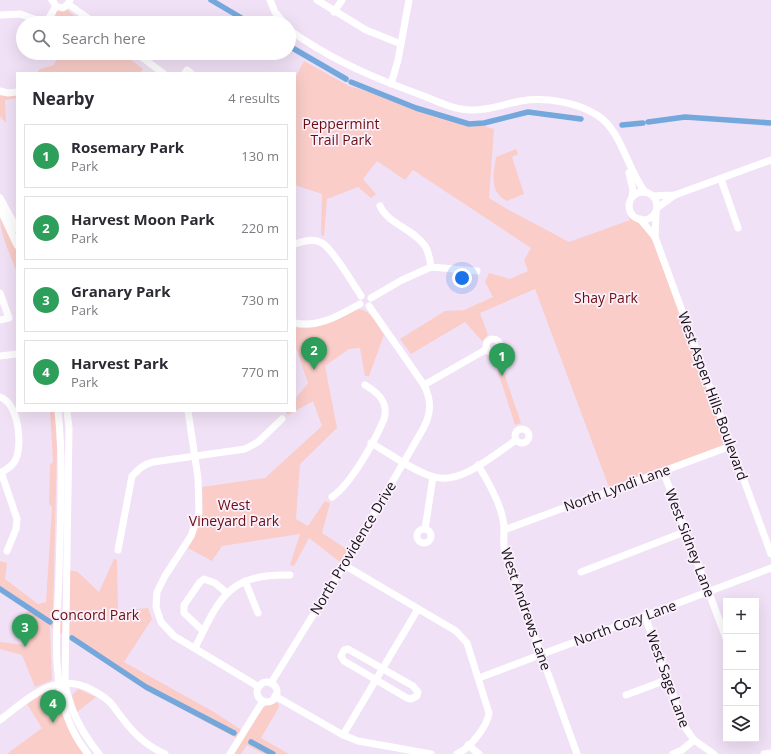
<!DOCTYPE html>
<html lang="en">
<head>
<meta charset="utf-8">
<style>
  :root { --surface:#fff; --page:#f2f2f3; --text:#2b2b33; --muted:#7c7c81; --line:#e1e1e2; --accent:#d93025 }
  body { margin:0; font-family:"Open Sans",sans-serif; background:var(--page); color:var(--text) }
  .controls { position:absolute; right:12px; bottom:12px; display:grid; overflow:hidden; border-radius:0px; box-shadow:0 4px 16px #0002 }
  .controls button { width:36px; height:36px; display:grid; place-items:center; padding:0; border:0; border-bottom:1px solid var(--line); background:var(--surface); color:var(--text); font:20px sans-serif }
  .you { position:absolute; left:462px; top:278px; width:14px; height:14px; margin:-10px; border:3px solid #fff; border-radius:50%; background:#1a73e8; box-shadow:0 0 0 6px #1a73e833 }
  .badge { display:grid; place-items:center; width:26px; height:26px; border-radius:50%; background:var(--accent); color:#fff; font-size:13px; font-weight:700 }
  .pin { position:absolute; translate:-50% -33px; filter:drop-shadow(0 1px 2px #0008) }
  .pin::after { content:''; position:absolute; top:21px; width:14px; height:12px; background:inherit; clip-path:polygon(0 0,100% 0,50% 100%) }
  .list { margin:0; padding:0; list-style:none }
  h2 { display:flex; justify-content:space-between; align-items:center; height:52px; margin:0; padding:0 16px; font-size:17px }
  h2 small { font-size:13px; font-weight:400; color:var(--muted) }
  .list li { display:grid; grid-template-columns:26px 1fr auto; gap:12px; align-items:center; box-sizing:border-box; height:64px; margin:0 8px 8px; padding:0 8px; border:1px solid var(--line); border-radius:0px }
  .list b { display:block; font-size:15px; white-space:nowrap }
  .list p { margin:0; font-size:13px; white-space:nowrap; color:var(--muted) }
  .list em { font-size:13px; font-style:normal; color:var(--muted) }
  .icon { flex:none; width:22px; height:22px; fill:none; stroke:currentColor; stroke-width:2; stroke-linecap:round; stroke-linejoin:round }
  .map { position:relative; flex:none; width:771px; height:754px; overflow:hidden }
  .search { position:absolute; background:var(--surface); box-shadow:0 4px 16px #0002; left:16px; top:16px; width:280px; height:44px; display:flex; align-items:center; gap:10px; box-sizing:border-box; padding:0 14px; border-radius:22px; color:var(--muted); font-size:15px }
  .panel { position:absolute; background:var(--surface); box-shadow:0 4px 16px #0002; left:16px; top:72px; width:280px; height:340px; border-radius:0px }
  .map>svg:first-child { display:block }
  .green { fill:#facdc8 }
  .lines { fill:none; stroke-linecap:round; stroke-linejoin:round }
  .canal { stroke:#74a8dd; stroke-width:5.5 }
  .minor { stroke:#fff; stroke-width:7 }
  .labels { text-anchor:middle; stroke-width:3.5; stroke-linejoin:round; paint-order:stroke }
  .park-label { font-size:14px; fill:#6a0d0e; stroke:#fbf1fd }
  .street-label { font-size:14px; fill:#110c12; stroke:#fbf1fd }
</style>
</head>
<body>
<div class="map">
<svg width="771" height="754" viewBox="0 0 771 754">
  <rect width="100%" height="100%" fill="#f1e1f6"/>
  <g class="green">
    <path d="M66,9L83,23L62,18L55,20L56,12Z"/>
    <path d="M70,53H122L143,69L140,73H37L40,69L54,65L59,54Z"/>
    <path d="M304,61L349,86L494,129L489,198L507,209L569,242L630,220L628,217C641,219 650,234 655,246L726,437L725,449L610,490L535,289L480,313L488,335L482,341L465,322L411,354L400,339L445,311L464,310L493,297L485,282L489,273L510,279L528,271L524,260L531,248L413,170L405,180L377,161L363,179L376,194L371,198L358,187L327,199L324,236L321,235L322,194L295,185V78Z"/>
    <path d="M17,95V98L5,100L6,123L0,116V96Z"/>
    <path d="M516,149L518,154L512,157L524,194L507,201C489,192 493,174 496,157Z"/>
    <path d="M0,216L17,253V274C11,254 0,237 0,216Z"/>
    <path d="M359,309C372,311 377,325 384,335L369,376H365L360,348L349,349L325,366L337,428L300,464L296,519L308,526L325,501L330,503L322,533L348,550L340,562L309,538L294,566L290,565L300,534L222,546L212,561L188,548C200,528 204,510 202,487L265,478L322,426L313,401L288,415L285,412L295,411V399L308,383L295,345V327C320,333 336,315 359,309Z"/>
    <path d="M499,358L521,423L515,425L494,359Z"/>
    <path d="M50,411H55L57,449L53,614L68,624L70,570L78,572L99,592L114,559L117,560L118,611L148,608L152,619L124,662L214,712L246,733C253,723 262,700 278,703L279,707L261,738L289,754H264L247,745L241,754H234L242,741L146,690L50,626L52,680L35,687L22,655L0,649V642L24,645L25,613L28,611L0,592V561L7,563L5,579L38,604L46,602L52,507L49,504L50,465L53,462Z"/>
    <path d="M52,688C60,696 60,708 64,717C69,730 76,743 84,754H7L42,728L27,704Z"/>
    <path d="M78,689L96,697L77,712L72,695Z"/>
  </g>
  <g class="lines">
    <g class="canal">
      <path d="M211,0L250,23"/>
      <path d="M289,46L346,79"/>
      <path d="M351,82L416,108L469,124L484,123L528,112L581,119"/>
      <path d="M648,122L685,117L771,123"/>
      <path d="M622,125L643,123"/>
      <path d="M0,589L50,622"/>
      <path d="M72,638L146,687L234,733"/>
      <path d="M251,742L273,754"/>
    </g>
    <g class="minor">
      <path d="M52,0L56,6L63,8L68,4L70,0"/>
      <path d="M270,0L275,12L284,23"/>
      <path d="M317,0L366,30L401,44"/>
      <path d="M68,4L95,23"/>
      <path d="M334,12L342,0"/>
      <path d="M0,15L20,14L46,23"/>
      <path d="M46,23L56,6"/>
      <path d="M289,29C298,37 309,43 319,49C352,69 386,82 421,95C437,101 454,110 470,110C488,111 504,104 521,101C546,97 576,102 597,115C622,131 627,169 645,192"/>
      <path d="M136,53L163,73"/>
      <path d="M185,73L187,70L191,73"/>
      <path d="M391,84L398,60L409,0"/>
      <path d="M0,91L8,93L17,92"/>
      <path d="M629,173L633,190L632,197"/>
      <path d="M721,179L738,228"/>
      <circle cx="643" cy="206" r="14"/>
      <path d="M653,196L675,195L771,160"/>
      <path d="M0,198L17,229"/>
      <path d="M380,206C388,224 414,229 425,246C429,252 430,260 431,267"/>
      <path d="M657,208L675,195"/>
      <path d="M0,209L17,245"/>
      <path d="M640,219L655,237L771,554"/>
      <path d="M655,237L656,213"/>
      <path d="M295,244C304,241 313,238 322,243C332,248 354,285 361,296"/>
      <path d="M0,293L9,318L0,320"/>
      <path d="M371,298L402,280L431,267L477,271"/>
      <path d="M295,323C320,328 339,315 360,304"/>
      <circle cx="493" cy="346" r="7"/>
      <path d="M0,356L17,354"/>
      <path d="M424,385L487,349"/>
      <path d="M0,397C19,404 23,446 15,461C11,467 6,470 0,473"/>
      <path d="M58,411C64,465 60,521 59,575C57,636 47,704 88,754"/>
      <path d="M67,411L69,428L65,684C70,711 82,733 99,754"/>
      <path d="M188,411L198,478L199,513L191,536L165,576L157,592L156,607L161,622L174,636L259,687"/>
      <circle cx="522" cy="436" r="7"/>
      <path d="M371,443C389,453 416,473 434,477C461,485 495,454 516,440"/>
      <path d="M478,465C488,481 504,510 504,529C504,538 503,545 505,554L577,754"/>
      <path d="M663,471L726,638"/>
      <path d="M1,472L17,519L16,529L7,551"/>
      <path d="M332,497C351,484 375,441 384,419C389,403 379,393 365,385"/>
      <path d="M425,529L433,477"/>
      <circle cx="424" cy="536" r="7"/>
      <path d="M504,530L731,446"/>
      <path d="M118,550L132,476C139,469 144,464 153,462L245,449L258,442L282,419"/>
      <path d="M344,565L456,631L467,643L489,713C487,727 470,748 457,754"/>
      <path d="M581,572L687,531"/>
      <path d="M245,581L258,613"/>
      <path d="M645,616L684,726L694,740L714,754"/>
      <path d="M203,631L184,613V605L200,582L204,579L215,583L227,593"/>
      <path d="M195,648C220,597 228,574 290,575"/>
      <path d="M348,649L413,686L418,692L417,696L411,699L407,698L344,661L341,656L344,650Z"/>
      <path d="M479,678L771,568"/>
      <circle cx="267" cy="692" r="10"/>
      <path d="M271,683L344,565L423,429C431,414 432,401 424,385L369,306"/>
      <path d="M626,695L666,680"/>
      <path d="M275,696L343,735L358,741L431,754"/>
      <path d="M0,720C28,699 55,670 92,690C100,694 109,700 114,707C128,727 142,744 165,754"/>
      <path d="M343,735L418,609"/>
      <path d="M468,745L479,754"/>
      <path d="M230,754L263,701"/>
      <path d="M673,754L682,750L694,740"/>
      <path d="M764,754L771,753"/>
    </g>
  </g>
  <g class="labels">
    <g class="park-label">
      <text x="341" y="129">Peppermint<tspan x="341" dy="16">Trail Park</tspan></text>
      <text x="606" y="303">Shay Park</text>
      <text x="234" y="510">West<tspan x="234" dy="16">Vineyard Park</tspan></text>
      <text x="95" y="620">Concord Park</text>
    </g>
    <g class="street-label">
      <text transform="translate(713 396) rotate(70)" y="5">West Aspen Hills Boulevard</text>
      <text transform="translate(617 488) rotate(-20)" y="5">North Lyndi Lane</text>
      <text transform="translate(690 543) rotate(69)" y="5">West Sidney Lane</text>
      <text transform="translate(353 548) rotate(-59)" y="5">North Providence Drive</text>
      <text transform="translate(526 609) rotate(71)" y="5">West Andrews Lane</text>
      <text transform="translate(625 623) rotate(-20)" y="5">North Cozy Lane</text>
      <text transform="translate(668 679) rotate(70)" y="5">West Sage Lane</text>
    </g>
  </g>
</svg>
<div class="controls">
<button>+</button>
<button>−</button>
<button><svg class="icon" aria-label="locate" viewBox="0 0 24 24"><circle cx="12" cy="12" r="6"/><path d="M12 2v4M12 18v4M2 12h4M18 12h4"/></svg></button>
<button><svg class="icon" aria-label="layers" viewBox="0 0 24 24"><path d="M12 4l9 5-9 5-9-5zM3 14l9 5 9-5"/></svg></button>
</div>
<div class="you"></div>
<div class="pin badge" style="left:502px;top:376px;background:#2e9e5b">1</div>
<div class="pin badge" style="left:314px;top:370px;background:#2e9e5b">2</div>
<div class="pin badge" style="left:25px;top:647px;background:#2e9e5b">3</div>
<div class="pin badge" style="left:53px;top:723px;background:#2e9e5b">4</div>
<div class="search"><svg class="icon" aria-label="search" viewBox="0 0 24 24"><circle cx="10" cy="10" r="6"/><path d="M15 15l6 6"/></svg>Search here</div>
<section class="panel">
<h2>Nearby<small>4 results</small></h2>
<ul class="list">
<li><span class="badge" style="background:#2e9e5b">1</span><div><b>Rosemary Park</b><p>Park</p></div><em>130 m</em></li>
<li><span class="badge" style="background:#2e9e5b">2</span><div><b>Harvest Moon Park</b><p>Park</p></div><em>220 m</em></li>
<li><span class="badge" style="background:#2e9e5b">3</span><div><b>Granary Park</b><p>Park</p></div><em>730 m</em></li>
<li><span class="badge" style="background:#2e9e5b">4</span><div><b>Harvest Park</b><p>Park</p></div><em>770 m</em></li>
</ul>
</section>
</div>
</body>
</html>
